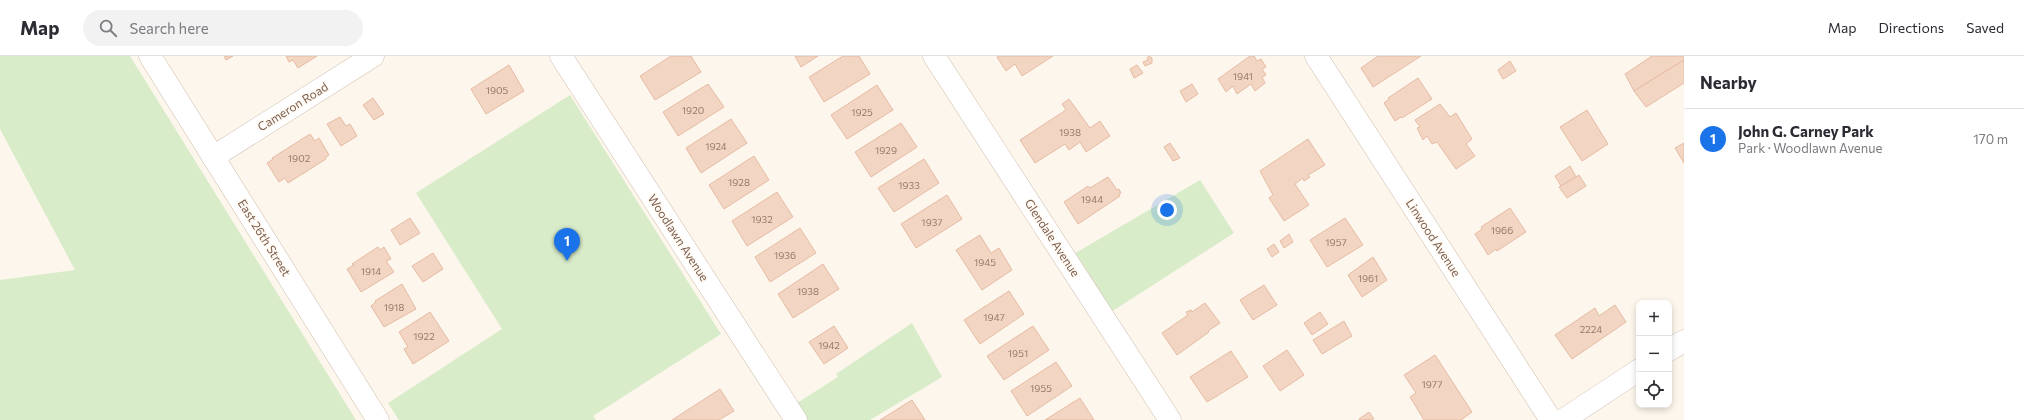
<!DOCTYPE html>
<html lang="en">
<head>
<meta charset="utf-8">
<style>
  :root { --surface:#fff; --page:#f2f2f3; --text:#2b2b33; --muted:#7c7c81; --line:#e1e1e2; --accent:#1a73e8 }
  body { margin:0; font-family:Commissioner,sans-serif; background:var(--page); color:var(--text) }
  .controls { position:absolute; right:12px; bottom:12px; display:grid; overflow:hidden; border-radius:8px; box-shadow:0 2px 6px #0003 }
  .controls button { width:36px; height:36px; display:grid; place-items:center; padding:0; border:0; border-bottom:1px solid var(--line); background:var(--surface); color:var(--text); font:20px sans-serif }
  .you { position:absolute; left:1167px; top:154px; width:14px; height:14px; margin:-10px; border:3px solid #fff; border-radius:50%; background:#1a73e8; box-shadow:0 0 0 6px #1a73e833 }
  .badge { display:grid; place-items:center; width:26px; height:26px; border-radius:50%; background:var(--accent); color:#fff; font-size:13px; font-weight:700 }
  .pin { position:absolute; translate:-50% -33px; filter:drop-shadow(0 1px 2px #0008) }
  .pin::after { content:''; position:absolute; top:21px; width:14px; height:12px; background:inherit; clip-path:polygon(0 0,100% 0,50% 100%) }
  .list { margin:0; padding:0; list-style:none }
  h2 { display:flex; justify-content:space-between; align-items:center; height:52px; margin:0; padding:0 16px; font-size:17px }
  h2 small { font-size:13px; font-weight:400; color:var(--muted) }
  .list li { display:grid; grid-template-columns:26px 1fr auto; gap:12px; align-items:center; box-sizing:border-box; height:60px; padding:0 16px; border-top:1px solid var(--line) }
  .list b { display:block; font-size:15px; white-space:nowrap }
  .list p { margin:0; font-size:13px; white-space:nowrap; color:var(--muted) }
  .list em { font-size:13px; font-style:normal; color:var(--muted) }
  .icon { flex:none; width:22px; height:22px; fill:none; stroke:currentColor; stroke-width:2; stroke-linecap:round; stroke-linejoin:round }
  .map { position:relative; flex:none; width:1684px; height:364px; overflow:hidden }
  header { display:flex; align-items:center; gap:24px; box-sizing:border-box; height:56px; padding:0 20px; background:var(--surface); border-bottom:1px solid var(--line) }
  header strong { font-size:19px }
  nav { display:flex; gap:22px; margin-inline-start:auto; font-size:14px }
  .search { width:280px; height:36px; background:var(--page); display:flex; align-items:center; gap:10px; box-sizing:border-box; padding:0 14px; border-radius:22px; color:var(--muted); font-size:15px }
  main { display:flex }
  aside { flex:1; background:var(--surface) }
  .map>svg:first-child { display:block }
  .green { fill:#d8ecc9 }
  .building { fill:#f3d5c3; stroke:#e6bba3 }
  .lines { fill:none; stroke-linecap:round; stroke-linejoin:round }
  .minor-casing { stroke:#d1beb0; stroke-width:23 }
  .minor { stroke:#fff; stroke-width:22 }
  .labels { text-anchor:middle; stroke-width:3; stroke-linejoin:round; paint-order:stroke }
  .number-label { font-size:10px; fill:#987a6a }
  .street-label { font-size:12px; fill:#7a5c4d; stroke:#fffaf3 }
</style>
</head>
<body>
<header>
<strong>Map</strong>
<div class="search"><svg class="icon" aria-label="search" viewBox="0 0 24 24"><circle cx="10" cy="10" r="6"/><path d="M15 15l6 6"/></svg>Search here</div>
<nav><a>Map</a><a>Directions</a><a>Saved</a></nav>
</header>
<main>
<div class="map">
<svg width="1684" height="364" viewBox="0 0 1684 364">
  <rect width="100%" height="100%" fill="#fdf6ec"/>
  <g class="green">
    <path d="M0,0H130L356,364H0V224L75,214L0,73Z"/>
    <path d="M570,39L721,278L593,360L596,364H399L388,347L502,273L416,137Z"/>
    <path d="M1200,124L1234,177L1111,256L1072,199Z"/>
    <path d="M912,267L942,321L870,364H808L797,347L838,321L836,318Z"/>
  </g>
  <g class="building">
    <path d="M224,0H233L226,4Z"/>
    <path d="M286,0H317L298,12L293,4L289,6Z"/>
    <path d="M671,0H691L701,16L655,44L640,20Z"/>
    <path d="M795,0H818L801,11Z"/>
    <path d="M843,0H859L870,18L824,46L809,21Z"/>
    <path d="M999,0H1053L1022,20L1015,8L1006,15L997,1Z"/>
    <path d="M1149,0L1152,2V7L1145,10L1143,6L1148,4L1147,2Z"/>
    <path d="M1250,0H1254L1257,5L1261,3L1266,11L1262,13L1266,19L1262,21L1265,27L1255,35L1251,28L1237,38L1233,30L1226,36L1218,23Z"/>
    <path d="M1378,0H1421L1373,31L1361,12Z"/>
    <path d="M1652,0H1684V4L1634,35L1625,18Z"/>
    <path d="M1684,4V27L1646,51L1634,35Z"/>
    <path d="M1510,5L1516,15L1503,23L1498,14Z"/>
    <path d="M509,9L524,35L486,58L471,33Z"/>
    <path d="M1137,9L1143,17L1134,22L1130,13Z"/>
    <path d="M1418,22L1432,43L1402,62L1401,61L1395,65L1384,47L1389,43L1388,42Z"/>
    <path d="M708,28L724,51L678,80L663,56Z"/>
    <path d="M1192,28L1198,38L1186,46L1180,35Z"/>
    <path d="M877,29L893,54L847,83L831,59Z"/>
    <path d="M373,42L384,58L374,64L363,49Z"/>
    <path d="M1069,43L1090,72L1100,65L1110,80L1086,96L1080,86L1069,94L1065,88L1035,107L1020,84L1066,54L1062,48Z"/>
    <path d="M1440,48L1450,61L1456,57L1472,83L1466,88L1475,100L1456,113L1437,86L1432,88L1427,80L1423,84L1417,72L1420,71L1415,64Z"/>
    <path d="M1587,54L1608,88L1582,105L1560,71Z"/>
    <path d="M340,61L346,70L350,68L357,80L341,90L327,68Z"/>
    <path d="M731,63L747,87L701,117L686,92Z"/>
    <path d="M901,67L917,91L871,121L855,96Z"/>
    <path d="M310,78L315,85L319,82L329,99L325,102L326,103L288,127L285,122L279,126L267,107L273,103L272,102Z"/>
    <path d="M1308,83L1325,109L1308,119L1310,121L1304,125L1303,122L1295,128L1309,149L1284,165L1269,142L1273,139L1260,115Z"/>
    <path d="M1170,87L1180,102L1173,105L1164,91Z"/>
    <path d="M1684,87V107L1675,92Z"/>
    <path d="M754,100L769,124L724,153L709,129Z"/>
    <path d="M924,103L939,127L894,156L878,132Z"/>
    <path d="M1570,110L1576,121L1561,130L1555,120Z"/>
    <path d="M1579,119L1586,130L1567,142L1559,131Z"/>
    <path d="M1108,121L1117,134L1119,133L1121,137L1119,138L1120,140L1078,168L1064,146L1088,130L1090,132Z"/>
    <path d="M777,136L793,161L747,190L732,165Z"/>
    <path d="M947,139L962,163L916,192L901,168Z"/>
    <path d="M1510,152L1526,176L1497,195L1496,193L1488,199L1475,178L1482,173L1481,171Z"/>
    <path d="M410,162L420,177L400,189L391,174Z"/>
    <path d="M1345,162L1363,189L1327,211L1310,184Z"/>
    <path d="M800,172L816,197L770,226L755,201Z"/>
    <path d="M1289,178L1293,186L1284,192L1280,185Z"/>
    <path d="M980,179L991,197L999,192L1012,214L982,234L956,194Z"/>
    <path d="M1274,188L1279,196L1272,201L1267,193Z"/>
    <path d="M378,191L380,194L384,191L391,203L386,205L394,216L361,236L347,213L354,209L352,208Z"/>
    <path d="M433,197L443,213L423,226L412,210Z"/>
    <path d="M1373,201L1387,224L1362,241L1348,219Z"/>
    <path d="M823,208L839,233L793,262L778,238Z"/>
    <path d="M402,228L416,253L384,271L371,250L376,246L375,245Z"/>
    <path d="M1264,229L1277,249L1253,264L1240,244Z"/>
    <path d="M1009,235L1024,258L980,288L964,264Z"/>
    <path d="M1205,247L1220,267L1208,275L1209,276L1177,299L1162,277L1188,259L1186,256L1191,254L1192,256Z"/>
    <path d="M1615,249L1626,266L1572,303L1555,279L1595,252L1599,260Z"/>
    <path d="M430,256L449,285L413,308L404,293L408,291L399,276Z"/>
    <path d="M1320,256L1328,268L1312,279L1304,267Z"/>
    <path d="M1344,265L1352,280L1322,298L1313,284Z"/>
    <path d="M834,270L848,292L824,308L809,286Z"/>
    <path d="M1033,270L1049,294L1004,324L987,300Z"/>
    <path d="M1287,294L1304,319L1280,335L1263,310Z"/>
    <path d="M1231,295L1248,321L1207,346L1190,321Z"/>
    <path d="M1435,299L1472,356L1461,364H1424L1410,341L1416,337L1404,319Z"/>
    <path d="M1056,306L1072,330L1027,360L1011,335Z"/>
    <path d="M720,333L734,355L719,364H672Z"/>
    <path d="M1080,342L1094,364H1045Z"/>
    <path d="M912,344L925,364H880Z"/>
    <path d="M1369,356L1374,363L1359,364V363Z"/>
  </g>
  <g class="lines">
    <defs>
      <g id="minor">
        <path d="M150,0L378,364"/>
        <path d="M561,0L796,364"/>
        <path d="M934,0L1170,364"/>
        <path d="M1316,0L1551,364"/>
        <path d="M213,101L373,0"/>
        <path d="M1669,294L1684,285"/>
        <path d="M1563,364L1639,314"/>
      </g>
    </defs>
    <use href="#minor" class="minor-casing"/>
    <use href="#minor" class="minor"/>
  </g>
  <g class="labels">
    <g class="number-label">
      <text x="1243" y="24">1941</text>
      <text x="497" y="38">1905</text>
      <text x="693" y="58">1920</text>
      <text x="862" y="60">1925</text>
      <text x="1070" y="80">1938</text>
      <text x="716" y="94">1924</text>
      <text x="886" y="98">1929</text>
      <text x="299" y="106">1902</text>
      <text x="739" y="130">1928</text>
      <text x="909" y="133">1933</text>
      <text x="1092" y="147">1944</text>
      <text x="762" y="167">1932</text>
      <text x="932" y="170">1937</text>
      <text x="1502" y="178">1966</text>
      <text x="1336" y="190">1957</text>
      <text x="785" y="203">1936</text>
      <text x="985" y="210">1945</text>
      <text x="371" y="219">1914</text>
      <text x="1368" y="226">1961</text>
      <text x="808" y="239">1938</text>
      <text x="394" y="255">1918</text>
      <text x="994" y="265">1947</text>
      <text x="1591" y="277">2224</text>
      <text x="424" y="284">1922</text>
      <text x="829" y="293">1942</text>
      <text x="1018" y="301">1951</text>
      <text x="1432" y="332">1977</text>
      <text x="1041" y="336">1955</text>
    </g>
    <g class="street-label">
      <text transform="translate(293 51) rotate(-32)" y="4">Cameron Road</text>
      <text transform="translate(264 182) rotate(58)" y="4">East 26th Street</text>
      <text transform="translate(678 182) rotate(57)" y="4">Woodlawn Avenue</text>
      <text transform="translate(1052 182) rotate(57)" y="4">Glendale Avenue</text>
      <text transform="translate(1433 182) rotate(57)" y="4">Linwood Avenue</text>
    </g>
  </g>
</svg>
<div class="controls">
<button>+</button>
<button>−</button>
<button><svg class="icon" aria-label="locate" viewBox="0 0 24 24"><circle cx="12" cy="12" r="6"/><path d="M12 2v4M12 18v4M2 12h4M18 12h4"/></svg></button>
</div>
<div class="you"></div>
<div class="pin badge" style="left:567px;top:205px">1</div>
</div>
<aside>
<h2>Nearby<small></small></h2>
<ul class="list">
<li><span class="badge">1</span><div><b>John G. Carney Park</b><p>Park · Woodlawn Avenue</p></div><em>170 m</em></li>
</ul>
</aside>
</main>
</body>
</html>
